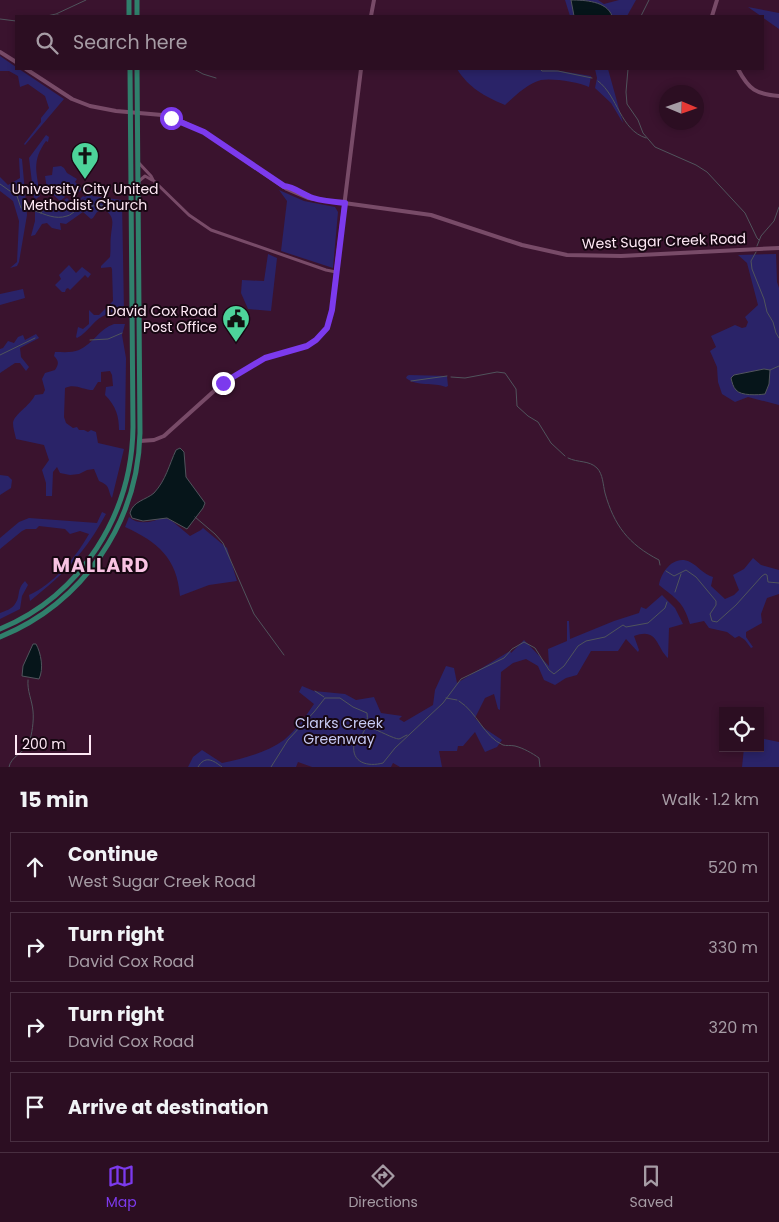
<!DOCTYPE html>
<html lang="en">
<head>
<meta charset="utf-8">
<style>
  :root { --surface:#2c0e22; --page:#381c2f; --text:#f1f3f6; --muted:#a69ca5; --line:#482e40; --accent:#7c3aed }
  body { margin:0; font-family:Poppins,sans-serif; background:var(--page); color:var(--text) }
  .controls { position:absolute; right:15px; bottom:15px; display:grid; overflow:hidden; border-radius:0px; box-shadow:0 2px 8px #0003 }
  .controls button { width:45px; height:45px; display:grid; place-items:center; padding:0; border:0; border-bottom:1px solid var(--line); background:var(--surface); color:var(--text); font:25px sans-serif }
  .compass { position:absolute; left:659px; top:85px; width:45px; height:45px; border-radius:50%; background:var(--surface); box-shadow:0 2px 8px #0003; rotate:92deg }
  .scale { position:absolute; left:15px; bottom:12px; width:76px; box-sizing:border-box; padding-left:5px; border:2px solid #fee8f5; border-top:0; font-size:14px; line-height:18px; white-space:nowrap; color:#fee8f5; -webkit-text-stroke:4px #170712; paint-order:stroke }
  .stop { position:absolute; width:15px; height:15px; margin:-11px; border:4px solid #7c3aed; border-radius:50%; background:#fff }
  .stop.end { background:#7c3aed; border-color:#fff; box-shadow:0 1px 5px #0008 }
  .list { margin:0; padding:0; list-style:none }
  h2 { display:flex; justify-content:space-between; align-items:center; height:65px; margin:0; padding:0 20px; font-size:21px }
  h2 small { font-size:16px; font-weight:400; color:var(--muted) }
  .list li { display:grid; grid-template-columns:32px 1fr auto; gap:15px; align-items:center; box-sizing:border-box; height:70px; margin:0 10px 10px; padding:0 10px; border:1px solid var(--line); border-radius:0px }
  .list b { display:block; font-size:19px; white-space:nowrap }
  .list p { margin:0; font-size:16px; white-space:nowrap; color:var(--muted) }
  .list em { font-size:16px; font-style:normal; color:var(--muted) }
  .icon { flex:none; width:28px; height:28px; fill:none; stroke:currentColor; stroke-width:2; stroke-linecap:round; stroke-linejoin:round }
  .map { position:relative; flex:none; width:779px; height:767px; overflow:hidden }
  .search { position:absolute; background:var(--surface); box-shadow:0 2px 8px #0003; left:15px; right:15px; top:15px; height:55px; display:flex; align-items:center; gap:12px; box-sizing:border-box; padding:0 18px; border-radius:0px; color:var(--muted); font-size:19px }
  .sheet { height:385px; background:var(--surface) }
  nav { display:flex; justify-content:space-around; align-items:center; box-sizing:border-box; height:70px; border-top:1px solid var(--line); background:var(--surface); font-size:14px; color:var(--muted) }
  nav a { display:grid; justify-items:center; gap:2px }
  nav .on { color:var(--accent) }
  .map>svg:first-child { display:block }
  .green { fill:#2a2368 }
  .water { fill:#06151a; stroke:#50545c }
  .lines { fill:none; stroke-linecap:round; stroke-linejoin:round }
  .stream { stroke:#50545c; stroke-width:1 }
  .tertiary { stroke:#784b68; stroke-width:3 }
  .secondary { stroke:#784b68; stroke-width:4 }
  .primary { stroke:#30806c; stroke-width:5 }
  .route { stroke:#7c3aed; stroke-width:6 }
  .labels { text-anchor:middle; stroke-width:4; stroke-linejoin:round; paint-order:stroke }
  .poi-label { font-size:14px; fill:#fee8f5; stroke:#170712 }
  .street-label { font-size:14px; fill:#fee8f5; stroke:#170712 }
  .park-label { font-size:14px; fill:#c8cbf5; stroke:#170712 }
  .district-label { font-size:19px; font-weight:bold; letter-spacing:1px; fill:#f8c3e3; stroke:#170712 }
</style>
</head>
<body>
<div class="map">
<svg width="779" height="767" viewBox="0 0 779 767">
  <rect width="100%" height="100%" fill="#3a132e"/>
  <g class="green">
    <path d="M565,0H598L604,4L619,0H636L627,16H570Z"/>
    <path d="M748,7L779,13V29Z"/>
    <path d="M0,56L16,67V69H19L64,99L25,145L24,144L41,122V118L49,108L45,96L28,84L20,87L18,76L9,71H0Z"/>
    <path d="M457,69H548L591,76L589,87C578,82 553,78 541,80C528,83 515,96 505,105C484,96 469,88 457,69Z"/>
    <path d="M595,69H608L623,123L611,103L595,88L597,78Z"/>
    <path d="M46,135L49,137L48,142L46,141C31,162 37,172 40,196L36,199H34L29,158Z"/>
    <path d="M19,158L22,159L27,215L19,262L17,266L10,268L17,262L19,221L13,201L0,191V177L8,185L20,178Z"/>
    <path d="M61,166L64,168L67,173L77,179L75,182L82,189L79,192L68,191L64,196L65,197L60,201L47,189L45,176L52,175L53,167Z"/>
    <path d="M279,190L304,201L335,207L338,212L333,268L281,251L287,201Z"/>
    <path d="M91,191L93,193L92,196L122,200L124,311C111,311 101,315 92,325C87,330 83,335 77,338L76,337L78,327L83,329L89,324V310L94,315H99L113,301L112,269L111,267L101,268V266L110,257C111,250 110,243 111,235C112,224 116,216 103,209L97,212L93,218L91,219L83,212L66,224L60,223L61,230L52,228L47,223L42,224L35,235L31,236L35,221V206L41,205L47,209L50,205L67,209L86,198L62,207L66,203L64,200L67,198L70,201L74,198L78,201L83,196L85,197Z"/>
    <path d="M268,254L277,258L271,311L248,309L241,293L242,280L264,281Z"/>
    <path d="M776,254L777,282L779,288V405L748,397L735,402L722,394L718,382L717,367L710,351L716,347L711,336L735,325L742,328L746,327L748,322L745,317L758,305L747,263L738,255Z"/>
    <path d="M69,265L76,273L82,267L91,274L88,278L85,275L70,290L68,288L66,289L65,292H62L55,285L61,279L59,275Z"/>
    <path d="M23,289L25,298L0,305V294Z"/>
    <path d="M114,324H125L122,335L126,358L125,430H119C119,416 116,406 105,395L106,387L113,386L112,375L110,371L101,372V382H98L93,390C83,390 75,383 65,388L64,417L66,423L73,428L77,427L79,430H84L88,432L91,430L96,432L98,443L124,449L112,498C107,489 111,486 99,481L94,469L87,470L79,474L70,475L60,473L57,467L53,472L52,496H46V483L42,470L49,460L44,445L16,439C15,434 13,428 13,423C13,415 31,405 35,395L43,394L45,390L42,379L45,373L55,370C59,364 59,361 54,356L55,352C63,352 72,353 79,350C93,344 99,329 114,324Z"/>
    <path d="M36,334L39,338L20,348L21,357L29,367L26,371L20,363H15L0,373V349L3,348L8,341L14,343L18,337L23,335L25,340Z"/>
    <path d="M409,375L447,376L448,386L446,387C433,382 417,387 406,378L407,376Z"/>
    <path d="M0,475L8,476L12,480L11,488L0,495Z"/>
    <path d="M102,512L106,514C85,553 64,574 30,601L29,595C54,584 76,557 89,534L80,531L70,534L65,529L39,526L36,529H26L22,531L0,549V538L19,522L29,518L97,523Z"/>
    <path d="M129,517C139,526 153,522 164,517L172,521L190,536L201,530L203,528L227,548L237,581L209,585L180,596C177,558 158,542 125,527Z"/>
    <path d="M753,558L761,565L779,570V594L767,598L761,614L762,623L746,632V637L753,647L751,648L745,640L739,636L735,638L727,632L709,628L704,621L690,624C683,601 676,599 659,585C661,572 674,554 690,562C698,566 703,574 713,577L711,586L725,599L734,595L739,590L733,575L744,569Z"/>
    <path d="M25,581L28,585L22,596L20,609L0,619V613C5,611 12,609 15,604C21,596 16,590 25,581Z"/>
    <path d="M662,595L675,608L683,624L669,628L668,658C656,647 658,627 634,636L639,650L638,652L626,639L618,651H591L577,675L566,678L555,685L544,680L538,666L526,659L513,663L501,672L500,710L498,709L494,694L485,698L475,718L484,728L502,740L497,747L485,752L475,732L463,746H458L457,751H439L442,767H400L393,763L391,767H312L298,762L296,767H188L193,757L202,750L222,763C242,759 266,753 284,740C295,731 306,716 314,704L299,692L302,686L314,691L345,694L356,700L374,697L381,713L402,716L399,719L404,722L433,705L435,690L446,666L454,668L457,683L510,651L511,653L524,640L549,666L548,649L567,641V621H569L570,639L614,621L639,613L641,607L646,609Z"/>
    <path d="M760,738L779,742V767H742L744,748H760Z"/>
  </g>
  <g class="water">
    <path d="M571,0C584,0 607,1 612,16H574Z"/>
    <path d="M764,369L770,370L769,384L765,394C758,395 741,396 736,390C733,387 732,382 731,378L734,375Z"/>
    <path d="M180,448L184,452L186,477L205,503L203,508L187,529L167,518L143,521L132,518L130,513C133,501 146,500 154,493C166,480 169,465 176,450Z"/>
    <path d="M33,644H36C41,653 44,669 39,679L22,676L23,666Z"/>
  </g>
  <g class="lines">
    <g class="stream">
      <path d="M57,15L63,16"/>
      <path d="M47,16L56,14L86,0"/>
      <path d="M641,16L649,0"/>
      <path d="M0,19L16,21"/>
      <path d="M194,69L203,74L216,78"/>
      <path d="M540,69L542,71H558L592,78"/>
      <path d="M628,69L626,92L627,104L638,120L643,133L655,147L696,165L707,172L745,213L757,238L759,240"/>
      <path d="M598,81C618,96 620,130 646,138"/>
      <path d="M0,184L17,196L21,208"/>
      <path d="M35,211C45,214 55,220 67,216C71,215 73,212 77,210C88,204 105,205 117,208"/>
      <path d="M41,213L45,205"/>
      <path d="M757,246L761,236L774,221L779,207"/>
      <path d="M756,252L751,261L752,269L764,299L767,312L773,322L776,333L779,338"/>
      <path d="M90,340L108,339L122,333"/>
      <path d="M0,355L35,338"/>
      <path d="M770,370L779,366"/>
      <path d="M451,377L465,378L497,372L505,373L516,389L517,406L528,416L538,422L551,443L565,456"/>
      <path d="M411,381L447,376"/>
      <path d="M568,458C578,463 589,460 597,468C603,474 603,485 605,493C614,525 628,544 659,560L660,565"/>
      <path d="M195,517L215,534L223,543L254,614L284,655"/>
      <path d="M666,571L674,576L686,570L696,577L716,601V605L710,614L712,621L717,622L736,605L762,576L765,574L767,575L768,582L779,583"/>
      <path d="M675,592L681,574"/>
      <path d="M315,691L324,697"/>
      <path d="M446,698L457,700"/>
      <path d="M459,701C477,712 484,737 503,745C506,746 511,745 515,746C523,748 532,753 539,758L540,767"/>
      <path d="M369,724L371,728C378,730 394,739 399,739C402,738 404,736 407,735"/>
      <path d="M9,767C11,756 24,753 29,743C32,734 34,721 33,711C32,700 27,691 28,680"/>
      <path d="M198,767C205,755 213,760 222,767"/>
      <path d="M271,767L288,740L314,712L325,698H340L353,707L367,713C369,726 363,735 354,744C351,763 368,767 383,763L395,748L443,703L461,679L504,658L512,649L524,642L535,648L549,670L554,674L564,666L578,646L586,641L605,637L623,625L626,627L648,623L665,608L667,602"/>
    </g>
    <g class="tertiary">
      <path d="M138,162L151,176L153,180L189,215L211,230L326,270L336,272"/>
      <path d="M139,181L145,176L152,180"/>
    </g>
    <g class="secondary">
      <path d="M371,16L374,0"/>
      <path d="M712,16L717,0"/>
      <path d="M0,52L16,62"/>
      <path d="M26,69L72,99L90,106L116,111L162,115L185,123L204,132L287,189L308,198L431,215L522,245L567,255L621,256L779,248"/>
      <path d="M738,69C749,90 756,94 779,96"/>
      <path d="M284,186L293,188L310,197"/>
      <path d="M140,441L154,440L164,436L223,383L265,358L307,346L316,340L327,328L332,310L336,272L361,69"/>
    </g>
    <g class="primary">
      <path d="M129,0V16"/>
      <path d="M137,0V16"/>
      <path d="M0,629C82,595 132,514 133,427L130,69"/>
      <path d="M0,637C83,603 138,523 140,433L137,69"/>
    </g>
  </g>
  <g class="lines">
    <path class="route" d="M171,118L204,132L284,186C295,187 303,195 313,198C323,201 334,202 345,203L332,310L327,328L316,340L307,346L265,358L223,383"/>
  </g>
  <defs>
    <symbol id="church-pin" viewBox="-11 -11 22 30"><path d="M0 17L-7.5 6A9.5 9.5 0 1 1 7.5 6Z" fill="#4dd39a" stroke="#170712"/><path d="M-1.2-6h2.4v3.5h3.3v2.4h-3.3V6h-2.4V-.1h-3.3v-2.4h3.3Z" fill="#111"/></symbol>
    <symbol id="civic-pin" viewBox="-11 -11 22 30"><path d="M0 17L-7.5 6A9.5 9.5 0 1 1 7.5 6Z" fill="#4dd39a" stroke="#170712"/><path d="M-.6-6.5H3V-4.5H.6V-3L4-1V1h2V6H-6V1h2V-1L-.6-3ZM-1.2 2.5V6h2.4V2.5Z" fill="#111"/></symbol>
  </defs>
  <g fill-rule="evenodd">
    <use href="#church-pin" x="69" y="140" width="32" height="43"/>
    <use href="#civic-pin" x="220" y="303" width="32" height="43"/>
  </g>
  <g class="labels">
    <g class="poi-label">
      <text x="85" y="194">University City United<tspan x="85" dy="16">Methodist Church</tspan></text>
      <text x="217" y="316" text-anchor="end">David Cox Road<tspan x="217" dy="16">Post Office</tspan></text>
    </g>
    <g class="street-label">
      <text transform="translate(664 241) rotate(-2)" y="5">West Sugar Creek Road</text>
    </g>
    <g class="park-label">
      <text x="339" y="728">Clarks Creek<tspan x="339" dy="16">Greenway</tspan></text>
    </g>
    <g class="district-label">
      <text x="101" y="572">MALLARD</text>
    </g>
  </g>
</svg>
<div class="controls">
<button><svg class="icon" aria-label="locate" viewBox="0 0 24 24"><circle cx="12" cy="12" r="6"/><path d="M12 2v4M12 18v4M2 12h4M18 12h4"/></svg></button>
</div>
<svg class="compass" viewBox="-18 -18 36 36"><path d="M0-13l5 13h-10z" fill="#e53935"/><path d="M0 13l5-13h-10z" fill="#a69ca5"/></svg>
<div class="scale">200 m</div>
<div class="stop" style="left:171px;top:118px"></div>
<div class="stop end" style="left:223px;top:383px"></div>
<div class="search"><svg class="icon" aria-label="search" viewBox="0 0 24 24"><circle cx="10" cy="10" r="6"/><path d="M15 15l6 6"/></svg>Search here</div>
</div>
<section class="sheet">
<h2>15 min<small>Walk · 1.2 km</small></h2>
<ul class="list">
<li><svg class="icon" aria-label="ahead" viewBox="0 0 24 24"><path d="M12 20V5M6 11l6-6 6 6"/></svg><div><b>Continue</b><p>West Sugar Creek Road</p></div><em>520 m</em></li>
<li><svg class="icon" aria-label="right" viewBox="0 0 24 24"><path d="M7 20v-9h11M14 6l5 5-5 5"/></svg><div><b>Turn right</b><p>David Cox Road</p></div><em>330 m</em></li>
<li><svg class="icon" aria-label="right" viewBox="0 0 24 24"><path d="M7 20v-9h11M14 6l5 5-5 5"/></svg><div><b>Turn right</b><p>David Cox Road</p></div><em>320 m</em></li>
<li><svg class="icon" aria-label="arrive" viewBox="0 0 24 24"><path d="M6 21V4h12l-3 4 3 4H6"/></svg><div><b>Arrive at destination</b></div></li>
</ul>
</section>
<nav>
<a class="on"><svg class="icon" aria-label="map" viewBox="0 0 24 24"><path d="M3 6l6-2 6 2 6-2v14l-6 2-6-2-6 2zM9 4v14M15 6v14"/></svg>Map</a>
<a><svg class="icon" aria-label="directions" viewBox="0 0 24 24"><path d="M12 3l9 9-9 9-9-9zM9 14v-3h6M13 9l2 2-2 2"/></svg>Directions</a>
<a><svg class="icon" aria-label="saved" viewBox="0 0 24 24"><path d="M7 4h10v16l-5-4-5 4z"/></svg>Saved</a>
</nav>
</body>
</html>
